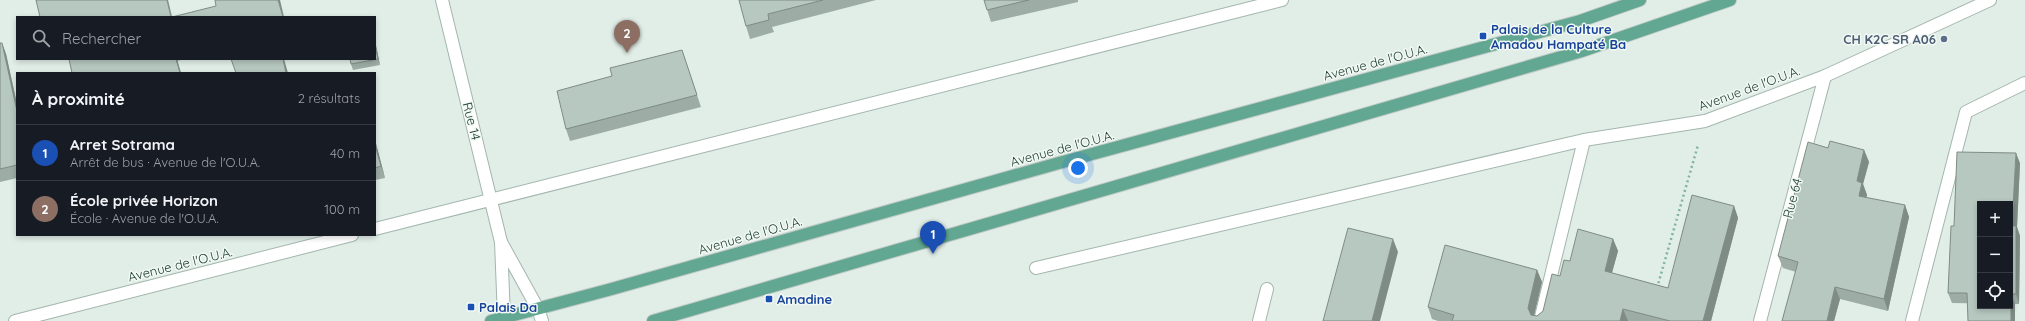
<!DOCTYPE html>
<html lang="fr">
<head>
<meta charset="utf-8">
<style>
  :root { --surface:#171b24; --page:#242831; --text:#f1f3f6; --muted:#9ea1a6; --line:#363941; --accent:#ff6f4d }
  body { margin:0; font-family:Quicksand,sans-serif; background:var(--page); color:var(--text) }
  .controls { position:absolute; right:12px; bottom:12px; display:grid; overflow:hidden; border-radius:0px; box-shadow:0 2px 6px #0003 }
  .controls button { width:36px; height:36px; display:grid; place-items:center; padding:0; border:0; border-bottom:1px solid var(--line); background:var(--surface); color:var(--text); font:20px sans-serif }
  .you { position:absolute; left:1078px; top:168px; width:14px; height:14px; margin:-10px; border:3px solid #fff; border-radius:50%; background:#1a73e8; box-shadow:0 0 0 6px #1a73e833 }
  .badge { display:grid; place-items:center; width:26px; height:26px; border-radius:50%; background:var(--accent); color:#fff; font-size:13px; font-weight:700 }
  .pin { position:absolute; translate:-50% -33px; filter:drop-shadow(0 1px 2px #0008) }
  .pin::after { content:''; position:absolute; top:21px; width:14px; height:12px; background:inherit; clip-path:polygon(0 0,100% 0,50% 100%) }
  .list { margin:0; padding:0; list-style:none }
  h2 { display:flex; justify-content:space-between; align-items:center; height:52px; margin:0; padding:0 16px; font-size:17px }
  h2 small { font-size:13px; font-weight:400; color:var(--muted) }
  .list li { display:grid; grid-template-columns:26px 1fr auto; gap:12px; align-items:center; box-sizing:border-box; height:56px; padding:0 16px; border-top:1px solid var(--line) }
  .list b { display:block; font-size:15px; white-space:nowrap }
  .list p { margin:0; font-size:13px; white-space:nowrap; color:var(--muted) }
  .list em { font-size:13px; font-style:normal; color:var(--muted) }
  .icon { flex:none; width:22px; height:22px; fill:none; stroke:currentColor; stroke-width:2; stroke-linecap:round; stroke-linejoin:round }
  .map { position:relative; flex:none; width:2025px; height:321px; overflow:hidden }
  .search { position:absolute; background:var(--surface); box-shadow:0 2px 6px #0003; left:16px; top:16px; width:360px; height:44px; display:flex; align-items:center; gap:10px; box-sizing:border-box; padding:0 14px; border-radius:0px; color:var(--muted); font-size:15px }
  .panel { position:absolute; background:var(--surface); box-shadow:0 2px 6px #0003; left:16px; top:72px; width:360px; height:164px; border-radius:0px }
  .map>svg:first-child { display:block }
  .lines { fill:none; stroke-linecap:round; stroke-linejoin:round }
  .minor-casing { stroke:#a3b6ae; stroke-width:14 }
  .secondary-casing { stroke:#9ebaaf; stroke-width:14 }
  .primary-casing { stroke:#c1cac6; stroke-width:14 }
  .path { stroke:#7eb4a0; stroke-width:2.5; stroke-dasharray:2 3; stroke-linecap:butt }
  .minor { stroke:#fff; stroke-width:12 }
  .secondary { stroke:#fff; stroke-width:12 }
  .primary { stroke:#61a791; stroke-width:12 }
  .wall { fill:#9daca5 }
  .shaded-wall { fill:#7f8c86 }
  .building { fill:#b6c8c0; stroke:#7f8c86; fill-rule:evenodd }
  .transit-dot { fill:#1a4fb4; stroke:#f2f9f5; stroke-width:1.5 }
  .service-dot { fill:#5c6f8a; stroke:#f2f9f5; stroke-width:1.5 }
  .labels { text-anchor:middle; stroke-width:3; stroke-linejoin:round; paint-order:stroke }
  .transit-label { font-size:13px; font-weight:bold; fill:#164399; stroke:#f2f9f5; text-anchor:start }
  .service-label { font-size:13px; font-weight:bold; fill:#4e5e75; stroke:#f2f9f5; text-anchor:end }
  .street-label { font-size:13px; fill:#204035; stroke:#f2f9f5 }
</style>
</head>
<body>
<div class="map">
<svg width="2025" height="321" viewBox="0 0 2025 321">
  <rect width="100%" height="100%" fill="#e1ede7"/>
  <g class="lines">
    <defs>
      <g id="minor">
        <path d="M442,0L501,242"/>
        <path d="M375,229L1282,0"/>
        <path d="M1036,268L1584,140L1705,121L1825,76L1990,0"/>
        <path d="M504,318L501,242L538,309"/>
        <path d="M15,321L352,235"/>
        <path d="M1259,321L1267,289"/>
        <path d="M1540,321L1584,140"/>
        <path d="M1760,321L1825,76"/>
        <path d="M1912,321L1966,112L2025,83"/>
      </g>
      <path id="secondary" d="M538,309L542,321"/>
      <g id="primary">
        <path d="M491,321L608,290L1059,163L1580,21L1640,0"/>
        <path d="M653,321L1582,51L1730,0"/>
      </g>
    </defs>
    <use href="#minor" class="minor-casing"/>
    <use href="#secondary" class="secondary-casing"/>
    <use href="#primary" class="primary-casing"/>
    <path class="path" d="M1657,288L1698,145"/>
    <use href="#minor" class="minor"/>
    <use href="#secondary" class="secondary"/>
    <use href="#primary" class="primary"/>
  </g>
  <g class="wall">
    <path d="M739,0H876L772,27L774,32L750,39L746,26Z"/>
    <path d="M984,0H1078V2L991,22Z"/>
    <path d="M0,43H2L6,54L17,104V178L0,182Z"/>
    <path d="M375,43L380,65L353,70L351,64L375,59Z"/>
    <path d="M682,50L701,107L570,141L566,129L612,76Z"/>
    <path d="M69,59H184L177,61L181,73H72Z"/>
    <path d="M375,140L385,178L375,180Z"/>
    <path d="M1828,148L1864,150L1869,162L1863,184L1867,195L1866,198L1905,205L1909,217L1888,311L1840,299L1834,321H1782L1796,272L1783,268L1778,256Z"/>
    <path d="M2020,163L2017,227L2020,236L2019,304L1952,303L1948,293L1954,226Z"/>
    <path d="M1734,206L1738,218L1711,321H1438L1432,319L1428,307L1537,270L1542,282L1534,315L1537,316L1543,311L1560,276L1570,261L1613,239L1618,251L1612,273L1668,288Z"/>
  </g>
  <g class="shaded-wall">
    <path d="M167,0H168L172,17H171Z"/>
    <path d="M278,0H280L284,17H283Z"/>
    <path d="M2,43L6,54L17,104V111Z"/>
    <path d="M375,43L376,45L380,65L378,59Z"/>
    <path d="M176,59H177L181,73H180Z"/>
    <path d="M283,59H284L288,73H286Z"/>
    <path d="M375,140L385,178L381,166L375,145Z"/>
    <path d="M1864,150L1869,162L1863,184L1867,195L1863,208L1859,196L1857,181Z"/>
    <path d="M2016,153L2020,163L2017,227L2020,236L2019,304L2016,294L2012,226Z"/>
    <path d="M1905,205L1909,217L1888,311L1884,299Z"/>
    <path d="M1734,206L1738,218L1711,321H1703Z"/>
    <path d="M1393,239L1398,252L1380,321H1372Z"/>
    <path d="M1613,239L1618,251L1609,283L1605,271Z"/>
    <path d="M1537,270L1542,282L1533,320L1528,308Z"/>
    <path d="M1835,287L1840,299L1834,321H1827Z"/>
    <path d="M2011,294L2015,304V321H2011Z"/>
    <path d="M1623,309L1628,321H1620Z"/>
  </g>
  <g class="building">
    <path d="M36,0H167L171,17H40Z"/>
    <path d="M215,0H278L283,17H172L216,6Z"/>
    <path d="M739,0H823L768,14L769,20L746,26Z"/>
    <path d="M984,0H1029L987,10Z"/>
    <path d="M0,43H2L17,111V165L0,169Z"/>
    <path d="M375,45L378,59L351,64L350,59H375Z"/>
    <path d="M682,50L697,95L566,129L557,91L612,76L610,68Z"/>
    <path d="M69,59H176L180,73H72Z"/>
    <path d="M231,59H283L286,73H236Z"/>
    <path d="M1830,141L1864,150L1857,181L1862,183L1859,196L1905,205L1884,299L1835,287L1827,321H1782L1798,262L1778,256L1808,142L1828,148Z"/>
    <path d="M375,145L381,166L375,168Z"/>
    <path d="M1957,152L2016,153L2012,226H2016V294H2011V321H1968L1967,293H1948L1951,226H1954ZM1980,204H2010V306H1980Z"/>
    <path d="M1692,195L1734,206L1703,321H1670L1623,309L1620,321H1452L1454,315L1428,307L1445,245L1537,270L1528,308L1531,315L1537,316L1543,311L1552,274L1560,276L1564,260L1570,261L1578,229L1613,239L1605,271L1668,288Z"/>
    <path d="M1348,228L1393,239L1372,321H1323Z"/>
  </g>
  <g class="transit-dot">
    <rect x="1479" y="32" width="8" height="8" rx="2"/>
    <rect x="765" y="295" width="8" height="8" rx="2"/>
    <rect x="467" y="303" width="8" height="8" rx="2"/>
  </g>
  <circle class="service-dot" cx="1944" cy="39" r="4"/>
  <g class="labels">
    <g class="transit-label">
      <text x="1491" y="34">Palais de la Culture<tspan x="1491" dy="15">Amadou Hampaté Ba</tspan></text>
      <text x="777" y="304">Amadine</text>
      <text x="479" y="312">Palais Da</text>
    </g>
    <g class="service-label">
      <text x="1936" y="44">CH K2C SR A06</text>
    </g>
    <g class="street-label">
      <text transform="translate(1375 62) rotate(-15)" y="5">Avenue de l'O.U.A.</text>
      <text transform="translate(1749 88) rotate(-20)" y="5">Avenue de l'O.U.A.</text>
      <text transform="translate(472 121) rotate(76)" y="5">Rue 14</text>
      <text transform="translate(1062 148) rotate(-15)" y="5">Avenue de l'O.U.A.</text>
      <text transform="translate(1792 198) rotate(-75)" y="5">Rue 64</text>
      <text transform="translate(750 235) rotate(-16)" y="5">Avenue de l'O.U.A.</text>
      <text transform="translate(180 264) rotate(-14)" y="5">Avenue de l'O.U.A.</text>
    </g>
  </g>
</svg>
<div class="controls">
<button>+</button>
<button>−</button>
<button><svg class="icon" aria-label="locate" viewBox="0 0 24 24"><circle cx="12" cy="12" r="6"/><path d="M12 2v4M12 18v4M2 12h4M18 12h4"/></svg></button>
</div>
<div class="you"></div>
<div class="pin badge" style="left:933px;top:254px;background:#1a4fb4">1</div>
<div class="pin badge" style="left:627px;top:53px;background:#8d6e63">2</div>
<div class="search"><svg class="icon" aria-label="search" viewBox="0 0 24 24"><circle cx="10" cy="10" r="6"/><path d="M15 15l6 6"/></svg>Rechercher</div>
<section class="panel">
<h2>À proximité<small>2 résultats</small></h2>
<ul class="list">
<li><span class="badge" style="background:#1a4fb4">1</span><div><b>Arret Sotrama</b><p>Arrêt de bus · Avenue de l'O.U.A.</p></div><em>40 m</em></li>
<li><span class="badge" style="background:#8d6e63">2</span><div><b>École privée Horizon</b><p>École · Avenue de l'O.U.A.</p></div><em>100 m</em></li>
</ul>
</section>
</div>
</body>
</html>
